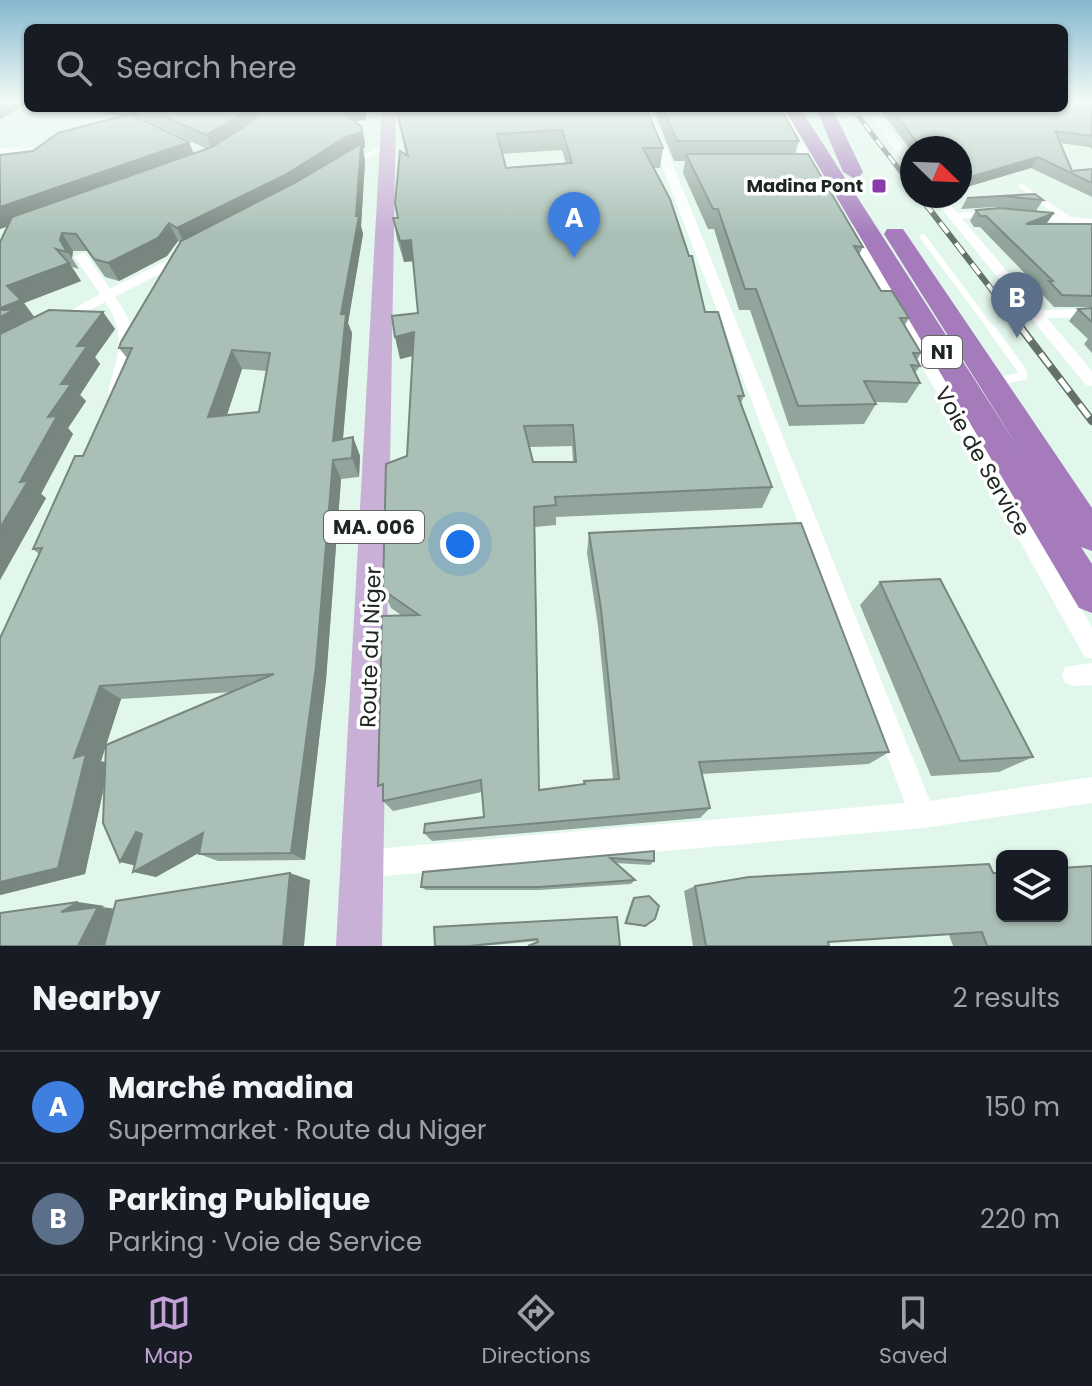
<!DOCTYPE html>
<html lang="en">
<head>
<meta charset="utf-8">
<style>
  :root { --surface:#171b24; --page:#242831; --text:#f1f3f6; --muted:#9ea1a6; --line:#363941; --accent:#c2a0d5 }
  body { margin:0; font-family:Poppins,sans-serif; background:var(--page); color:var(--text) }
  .controls { position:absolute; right:24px; bottom:24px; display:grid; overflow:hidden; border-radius:12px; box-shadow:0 2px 6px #0004 }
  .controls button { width:72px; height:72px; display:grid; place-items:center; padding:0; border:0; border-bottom:2px solid var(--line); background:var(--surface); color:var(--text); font:40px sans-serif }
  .compass { position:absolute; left:900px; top:136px; width:72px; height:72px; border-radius:50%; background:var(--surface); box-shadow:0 2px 6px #0004; rotate:113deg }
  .you { position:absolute; left:460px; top:544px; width:28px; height:28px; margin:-20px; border:6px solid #fff; border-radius:50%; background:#1a73e8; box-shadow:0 0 0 12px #1a73e833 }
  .badge { display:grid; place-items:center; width:52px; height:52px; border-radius:50%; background:var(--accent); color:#fff; font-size:26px; font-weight:700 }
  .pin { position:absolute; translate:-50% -66px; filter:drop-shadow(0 2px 4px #0008) }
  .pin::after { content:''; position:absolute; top:42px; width:28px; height:24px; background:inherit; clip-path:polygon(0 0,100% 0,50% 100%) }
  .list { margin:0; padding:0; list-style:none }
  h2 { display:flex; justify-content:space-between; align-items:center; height:104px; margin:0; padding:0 32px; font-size:34px }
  h2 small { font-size:26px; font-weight:400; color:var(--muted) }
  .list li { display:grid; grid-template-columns:52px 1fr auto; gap:24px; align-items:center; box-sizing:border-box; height:112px; padding:0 32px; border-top:2px solid var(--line) }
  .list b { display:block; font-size:30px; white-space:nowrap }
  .list p { margin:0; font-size:26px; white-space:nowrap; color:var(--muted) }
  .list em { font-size:26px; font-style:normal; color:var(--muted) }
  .icon { flex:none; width:44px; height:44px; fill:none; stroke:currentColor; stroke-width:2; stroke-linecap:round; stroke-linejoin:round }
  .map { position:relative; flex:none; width:1092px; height:946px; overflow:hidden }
  .search { position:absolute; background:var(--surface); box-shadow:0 2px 6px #0004; left:24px; right:24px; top:24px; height:88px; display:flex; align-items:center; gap:20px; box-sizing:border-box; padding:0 28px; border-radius:12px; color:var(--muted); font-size:30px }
  .sheet { height:328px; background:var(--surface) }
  nav { display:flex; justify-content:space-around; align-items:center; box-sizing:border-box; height:112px; border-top:2px solid var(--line); background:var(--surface); font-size:22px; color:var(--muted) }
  nav a { display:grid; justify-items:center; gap:4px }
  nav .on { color:var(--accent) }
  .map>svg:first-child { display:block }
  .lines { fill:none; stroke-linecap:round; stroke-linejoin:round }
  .lane-far2 { stroke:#fff; stroke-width:5 }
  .lane-far1 { stroke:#fff; stroke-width:6 }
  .lane { stroke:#fff; stroke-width:8 }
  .street { fill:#fff; fill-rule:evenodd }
  .primary { fill:#c9b0d6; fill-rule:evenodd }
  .highway { fill:#a57bbb; fill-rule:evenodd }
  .rail-far2-casing { stroke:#64716a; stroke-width:5 }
  .rail-far1-casing { stroke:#64716a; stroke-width:6 }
  .rail-casing { stroke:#64716a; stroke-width:8 }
  .rail-far2 { stroke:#fefefe; stroke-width:3; stroke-dasharray:10; stroke-linecap:butt }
  .rail-far1 { stroke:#fefefe; stroke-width:4; stroke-dasharray:13; stroke-linecap:butt }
  .rail { stroke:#fefefe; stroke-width:5; stroke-dasharray:16; stroke-linecap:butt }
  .wall { fill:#92a59d; fill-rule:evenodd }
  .shaded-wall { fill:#77867f }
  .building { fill:#aac0b6; stroke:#77867f; stroke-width:2; fill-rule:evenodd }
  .poi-dot { fill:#893bac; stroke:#fefefe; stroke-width:3 }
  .labels { text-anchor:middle; stroke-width:7; stroke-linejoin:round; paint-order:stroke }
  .far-poi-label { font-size:18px; font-weight:bold; fill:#1e2622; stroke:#fefefe; text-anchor:end }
  .shield { fill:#fefefe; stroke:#616764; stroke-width:2 }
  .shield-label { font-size:20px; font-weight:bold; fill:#1e2622 }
  .street-label { font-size:22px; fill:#1e2622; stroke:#fefefe }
</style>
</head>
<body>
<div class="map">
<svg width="1092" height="946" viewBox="0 0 1092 946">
  <rect width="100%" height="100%" fill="#e1f7ec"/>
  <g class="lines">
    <path class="lane-far2" d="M1021,186L1046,204"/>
    <g class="lane-far1">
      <path d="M1043,202L1067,218"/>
      <path d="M954,216L985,214"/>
      <path d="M1040,217L1092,222"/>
      <path d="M923,237L992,330"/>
    </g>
    <path class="lane" d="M991,328L1023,372V376L995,382"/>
    <g class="street">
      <path d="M640,108H650L930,801L1092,777V803L923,828L362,878L352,874L348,864L352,854L362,850L905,803Z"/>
      <path d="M774,108H784L822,175L821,177L812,175Z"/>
      <path d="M863,108H873L912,157V167L908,166Z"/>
      <path d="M388,143L392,144V148L347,168L338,166Z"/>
      <path d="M55,147L56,149L51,152L0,154V148Z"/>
      <path d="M931,196H943L1040,310L1092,309V317L1047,318L1092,371V386L1086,385Z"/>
      <path d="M850,223L856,227L1092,627V659L1084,656L844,227Z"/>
      <path d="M185,251L191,255L190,258L115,297C143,335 134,349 124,392L116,398L110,396L108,392C117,356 128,335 105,302L64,324H54L52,321L100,294L74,256L85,253L110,289Z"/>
      <path d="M1092,663V685L1073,686L1065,683L1062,675L1065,667Z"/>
    </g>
    <path class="primary" d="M382,108H396L382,946H336Z"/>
    <g class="highway">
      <path d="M784,108H800L1025,458L884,234L887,229H903L1092,508V551L1081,547L1092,564V613L1079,608Z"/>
      <path d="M816,108H832L863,172L860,176L853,178L843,172Z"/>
    </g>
    <defs>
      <g id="rail-far2">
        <path d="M852,108L912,186"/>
        <path d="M920,196L926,204"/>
      </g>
      <path id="rail-far1" d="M924,202L1023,330"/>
      <path id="rail" d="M1021,328L1092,421"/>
    </defs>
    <use href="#rail-far2" class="rail-far2-casing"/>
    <use href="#rail-far1" class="rail-far1-casing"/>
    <use href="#rail" class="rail-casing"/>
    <use href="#rail-far2" class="rail-far2"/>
    <use href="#rail-far1" class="rail-far1"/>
    <use href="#rail" class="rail"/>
  </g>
  <g class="wall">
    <path d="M1092,102V149L1089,147L1060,143L1072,171L1092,169V197L1031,168L960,189V148H912V152L879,108H1064Z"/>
    <path d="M73,108H366V120L354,121L362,127L365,143V148L363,149L365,161L361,226L363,234L348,323L352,333L343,439L353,437L360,456L359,477L341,479L326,680L305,860L218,861L199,854V853L156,877L135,866L104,787L85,874L0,895V638L39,554L33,549L83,456L127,358L119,348L180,242L178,241L167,256L119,281L105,277L87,251H73L72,258L79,269L72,267L81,281L24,303L34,317L103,312L115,329L95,357L100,364L80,395L86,401L68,428L73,434L41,494L46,498L0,580L2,239L8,226L0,229V155L33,151L119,116ZM140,117L207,149L194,153L138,118ZM242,369L267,371L259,412L227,415ZM233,692L106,745L121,699ZM106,746L105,762L101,761Z"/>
    <path d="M396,108H646L663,148L660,168H653L705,312L744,396L741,403L772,487L762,508L556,517V525L535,527L539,790L583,785L584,781L613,779L598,626L587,553L589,533L889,752L869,764L702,774L710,808L700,818L432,841L424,833L484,817L482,792L393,811L383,801L401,615L391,608L383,590L407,456L413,356L400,359L418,313L413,261L404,262L397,239L393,218H398L406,155ZM562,150L566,164L506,168L502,154ZM572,446L573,462H533L530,447Z"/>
    <path d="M653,108H780L799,141L795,154L863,247L859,255L881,291L909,318L905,325L921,353L917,360L920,366L915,373L920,383L907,403L875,402L876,404L864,424L789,426L750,310H739L714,229H708L683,173L685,161H674Z"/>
    <path d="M1035,194L1043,200L1036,211L995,207L961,209L967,198Z"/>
    <path d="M976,210L1054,213L1046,224H1092V307H1054L1041,293L1042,291L980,227H974L970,221Z"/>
    <path d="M1092,308V353L1084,344L1088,339L1069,321L1078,309Z"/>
    <path d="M880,582L1033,757L999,772L931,776L860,605Z"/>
    <path d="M654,851V861L650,865L615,863L635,880L631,884L539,890H426L421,887Z"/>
    <path d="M993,873L1092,946H953L949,935L828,942L829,946H693L684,891L695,886Z"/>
    <path d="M634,898L645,926H643L624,924L632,900Z"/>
    <path d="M434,927L620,946L538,942L537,941L482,946H435Z"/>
  </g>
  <g class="shaded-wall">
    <path d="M0,102H28V103L0,119Z"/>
    <path d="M127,108H136L140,117L132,119Z"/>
    <path d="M246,108H264L247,130L213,152L206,135Z"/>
    <path d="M335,108H366V120L339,123Z"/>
    <path d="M362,127L365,143V148L363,149L365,161L361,226L363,234L348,323L352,333L341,460L333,441L345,327L186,246L177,228Z"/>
    <path d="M189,142L196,159L0,229V207Z"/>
    <path d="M1038,157L1031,168L960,189V180Z"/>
    <path d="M1054,213L1046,224H1026Z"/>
    <path d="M169,223L178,241L167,256L119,281L108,263Z"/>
    <path d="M62,233L73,251L72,258L60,240Z"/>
    <path d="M411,240L415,261L404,262L400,241Z"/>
    <path d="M69,263L81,281L24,303L35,318L0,343V308L7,286Z"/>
    <path d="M103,312L115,329L95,357L100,364L80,395L86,401L68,428L73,434L41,494L46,498L0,580V528L77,346Z"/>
    <path d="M414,332L419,354L400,359L395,337Z"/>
    <path d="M232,350L242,369L220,436L208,417Z"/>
    <path d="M353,437L360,456L359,477L352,458Z"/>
    <path d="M333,460L341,479L326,680L305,860L291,853Z"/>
    <path d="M100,686L121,699L101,761L109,764L85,874L0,895V882L74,758Z"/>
    <path d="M136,832L203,833L221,840L156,877L133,872L141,867L120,862Z"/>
    <path d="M290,873L310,880L304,946H283Z"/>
    <path d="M78,902L105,906L102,907L124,910L106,946H78L61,912Z"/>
  </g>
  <g class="building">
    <path d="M1064,102H1092V136L1055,131L1072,171L1092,169V183L1038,157L960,180V148H931L916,141L891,108H1064Z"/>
    <path d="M146,108H246L241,114L206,135Z"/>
    <path d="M262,108H335L362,127V132L344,138L285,175L177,228L169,223L158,238L108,263L94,259L76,234L62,233L60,240L67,252L56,249L69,263L7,286L21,300L0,308V242L12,217L212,147L253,121Z"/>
    <path d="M396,108H646L663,148H643L670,199L689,256H692L705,312H718L744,396H738L772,487L555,497L556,505L534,507L539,790L585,784L584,781L619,779L601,609L589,533L801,523L889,752L699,762L710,808L424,833L425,824L484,817L481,780L383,801V784L378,786L382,616L419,615L383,590L386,464L407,456L414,332L395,337L392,316L418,313L411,240L400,241L393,218H398L395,203L400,151L408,156ZM562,130L572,163L506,168L497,134ZM573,425L576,462H533L524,426Z"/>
    <path d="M663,108H780L799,141H677Z"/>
    <path d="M130,114L189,142L0,207V155L33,151L58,133Z"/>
    <path d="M361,144L356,216H359L341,314H346L333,441L353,437L352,458L333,460L316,666L291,853L199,854L203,833L133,872L142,834L136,832L120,862L103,823L106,745L274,674L100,686L74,758L86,754L58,868L0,882V638L42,548L33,549L75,456H83L132,348H119L121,342L181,241L296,182ZM232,350L270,353L259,412L208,417Z"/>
    <path d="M686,154H808L863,247L854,246L881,291H892L909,318H900L921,353H913L920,366L911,365L920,383L864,381L876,404L798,406L756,289H745L718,209H713Z"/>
    <path d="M1035,194L1043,200L1001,196L967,198Z"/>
    <path d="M1000,208L1054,213L1026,224H1092V296L1062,295L1049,281H1053L986,216H980L976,210Z"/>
    <path d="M1092,308V322L1078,309Z"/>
    <path d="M0,310H14L0,317Z"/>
    <path d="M49,310L103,312L77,346H87L61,384H71L48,417L57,416L20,482L28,481L0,528V334Z"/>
    <path d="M940,579L1033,757L960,761L880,582Z"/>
    <path d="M654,851V861L610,858L635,880L539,887H421L423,872Z"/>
    <path d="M989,864L993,873H1002V916H1062V868L1092,866V946H987L982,932L828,942L829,946H706L695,886L749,877Z"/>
    <path d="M290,873L283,946H104L116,901Z"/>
    <path d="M649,896L659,906L655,919L645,926L626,923L634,898Z"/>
    <path d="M78,902L61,912L98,907L78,946H0V913Z"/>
    <path d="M617,917L620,946H528L538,942L537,939L469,946H435L434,927Z"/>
  </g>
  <linearGradient id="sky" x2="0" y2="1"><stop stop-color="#85b8cf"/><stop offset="0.43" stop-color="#f2fbf6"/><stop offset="1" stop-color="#f2fbf6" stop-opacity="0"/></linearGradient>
  <rect width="1092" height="235" fill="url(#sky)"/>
  <rect class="poi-dot" x="871" y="178" width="16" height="16" rx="4"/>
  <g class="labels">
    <g class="far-poi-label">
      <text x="863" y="192">Madina Pont</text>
    </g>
    <g class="shield">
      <rect x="922" y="336" width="40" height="32" rx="6"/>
      <rect x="324" y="511" width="100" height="32" rx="6"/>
    </g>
    <g class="shield-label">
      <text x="942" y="359">N1</text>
      <text x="374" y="534">MA. 006</text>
    </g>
    <g class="street-label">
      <text transform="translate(983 461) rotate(60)" y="8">Voie de Service</text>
      <text transform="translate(370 647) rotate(-88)" y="8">Route du Niger</text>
    </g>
  </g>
</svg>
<div class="controls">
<button><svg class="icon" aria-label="layers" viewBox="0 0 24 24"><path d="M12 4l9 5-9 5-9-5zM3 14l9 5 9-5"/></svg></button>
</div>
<svg class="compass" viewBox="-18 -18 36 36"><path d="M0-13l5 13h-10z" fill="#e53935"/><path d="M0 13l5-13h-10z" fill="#9ea1a6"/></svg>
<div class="you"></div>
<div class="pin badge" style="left:574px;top:258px;background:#3f7fe0">A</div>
<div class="pin badge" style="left:1017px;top:338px;background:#5c6f8a">B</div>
<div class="search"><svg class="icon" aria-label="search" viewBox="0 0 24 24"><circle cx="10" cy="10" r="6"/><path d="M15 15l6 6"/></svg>Search here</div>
</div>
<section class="sheet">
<h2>Nearby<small>2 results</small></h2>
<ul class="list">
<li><span class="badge" style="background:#3f7fe0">A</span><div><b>Marché madina</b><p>Supermarket · Route du Niger</p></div><em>150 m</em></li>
<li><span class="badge" style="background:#5c6f8a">B</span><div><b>Parking Publique</b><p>Parking · Voie de Service</p></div><em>220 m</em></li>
</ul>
</section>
<nav>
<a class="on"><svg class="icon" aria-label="map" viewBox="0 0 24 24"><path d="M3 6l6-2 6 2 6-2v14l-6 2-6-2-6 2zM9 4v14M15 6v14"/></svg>Map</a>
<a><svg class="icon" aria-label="directions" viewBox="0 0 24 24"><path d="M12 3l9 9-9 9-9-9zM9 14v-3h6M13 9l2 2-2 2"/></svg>Directions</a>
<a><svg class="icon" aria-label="saved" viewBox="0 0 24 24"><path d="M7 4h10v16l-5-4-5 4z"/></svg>Saved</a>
</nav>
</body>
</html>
